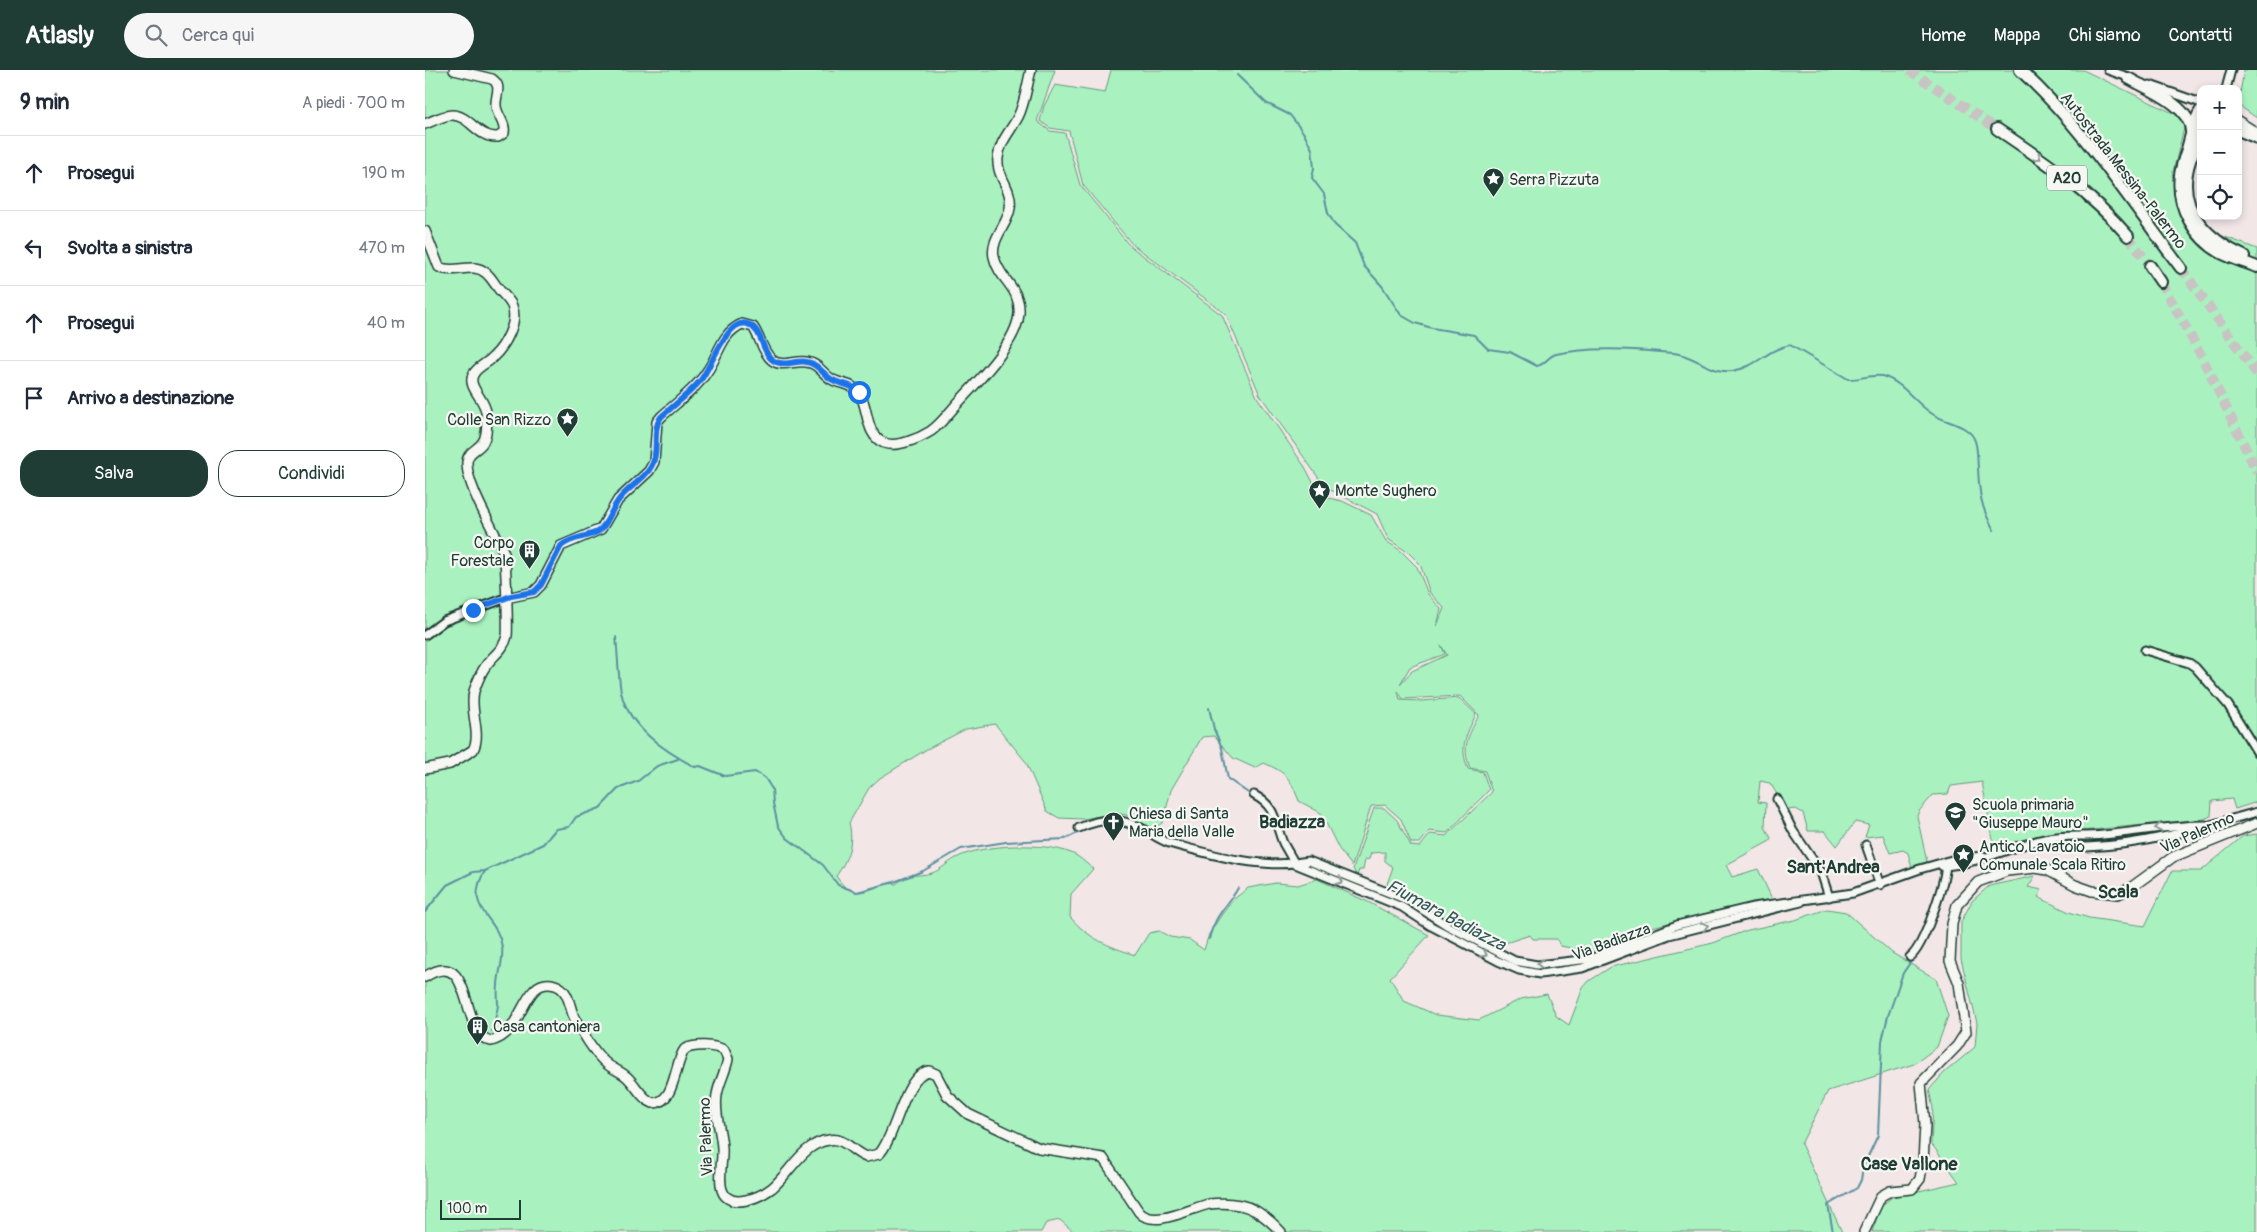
<!DOCTYPE html>
<html lang="it">
<head>
<meta charset="utf-8">
<style>
  :root { --surface:#fff; --page:#f6f6f7; --text:#1f2937; --muted:#747a83; --line:#e0e1e3; --accent:#1f3d34 }
  body { margin:0; font-family:Pangolin,sans-serif; background:var(--page); color:var(--text) }
  .controls { position:absolute; right:15px; top:15px; display:grid; overflow:hidden; border-radius:10px; box-shadow:0 2px 8px #0003 }
  .controls button { width:45px; height:45px; display:grid; place-items:center; padding:0; border:0; border-bottom:1px solid var(--line); background:var(--surface); color:var(--text); font:25px sans-serif }
  .scale { position:absolute; left:15px; bottom:12px; width:81px; box-sizing:border-box; padding-left:5px; border:2px solid #1f3d34; border-top:0; font-size:14px; line-height:18px; white-space:nowrap; color:#1f3d34; -webkit-text-stroke:4px #f6f6f2; paint-order:stroke }
  .stop { position:absolute; width:15px; height:15px; margin:-11px; border:4px solid #1a73e8; border-radius:50%; background:#fff }
  .stop.end { background:#1a73e8; border-color:#fff; box-shadow:0 1px 5px #0008 }
  .list { margin:0; padding:0; list-style:none }
  h2 { display:flex; justify-content:space-between; align-items:center; height:65px; margin:0; padding:0 20px; font-size:21px }
  h2 small { font-size:16px; font-weight:400; color:var(--muted) }
  .list li { display:grid; grid-template-columns:32px 1fr auto; gap:15px; align-items:center; box-sizing:border-box; height:75px; padding:0 20px; border-top:1px solid var(--line) }
  .list b { display:block; font-size:19px; white-space:nowrap }
  .list em { font-size:16px; font-style:normal; color:var(--muted) }
  .actions { display:flex; gap:10px; padding:15px 20px }
  .actions a { flex:1; padding:11px 0; border:1px solid var(--accent); border-radius:20px; text-align:center; font-size:18px; color:var(--accent) }
  .actions .main { background:var(--accent); color:#fff }
  .icon { flex:none; width:28px; height:28px; fill:none; stroke:currentColor; stroke-width:2; stroke-linecap:round; stroke-linejoin:round }
  .map { position:relative; flex:none; width:1832px; height:1162px; overflow:hidden }
  header { display:flex; align-items:center; gap:30px; box-sizing:border-box; height:70px; padding:0 25px; background:var(--accent); color:#fff }
  header strong { font-size:24px }
  nav { display:flex; gap:28px; margin-inline-start:auto; font-size:18px }
  .search { width:350px; height:45px; background:var(--page); display:flex; align-items:center; gap:12px; box-sizing:border-box; padding:0 18px; border-radius:28px; color:var(--muted); font-size:19px }
  main { display:flex }
  aside { flex:1; background:var(--surface) }
  .map>svg:first-child { display:block }
  .green { fill:#a9f2c0; stroke:#64987a; fill-rule:evenodd }
  .lines { fill:none; stroke-linecap:round; stroke-linejoin:round }
  .stream { stroke:#5d909f; stroke-width:2 }
  .highway-tunnel { stroke:#c8c4c3; stroke-width:10; stroke-dasharray:10 5; stroke-linecap:butt }
  .minor-casing { stroke:#1f3d34; stroke-width:11 }
  .major-casing { stroke:#1f3d34; stroke-width:12 }
  .highway-casing { stroke:#1f3d34; stroke-width:14 }
  .minor { stroke:#f6f6f2; stroke-width:7 }
  .major { stroke:#f6f6f2; stroke-width:9 }
  .highway { stroke:#f6f6f2; stroke-width:10 }
  .oneway { stroke:#8a9a93 }
  .route { stroke:#1a73e8; stroke-width:6 }
  .labels { text-anchor:middle; stroke-width:4.5; stroke-linejoin:round; paint-order:stroke }
  .shield { fill:#f6f6f2; stroke:#60746d; stroke-width:1 }
  .shield-label { font-size:15px; font-weight:bold; fill:#1f3d34 }
  .street-label { font-size:16px; fill:#1f3d34; stroke:#f6f6f2 }
  .poi-label { font-size:16px; fill:#1f3d34; stroke:#f6f6f2; text-anchor:start }
  .neighbourhood-label { font-size:18px; font-weight:bold; fill:#1f3d34; stroke:#f6f6f2 }
  .water-label { font-size:18px; font-style:italic; fill:#345958; stroke:#f6f6f2 }
</style>
</head>
<body>
<header>
<strong>Atlasly</strong>
<div class="search"><svg class="icon" aria-label="search" viewBox="0 0 24 24"><circle cx="10" cy="10" r="6"/><path d="M15 15l6 6"/></svg>Cerca qui</div>
<nav><a>Home</a><a>Mappa</a><a>Chi siamo</a><a>Contatti</a></nav>
</header>
<main>
<aside>
<h2>9 min<small>A piedi · 700 m</small></h2>
<ul class="list">
<li><svg class="icon" aria-label="ahead" viewBox="0 0 24 24"><path d="M12 20V5M6 11l6-6 6 6"/></svg><div><b>Prosegui</b></div><em>190 m</em></li>
<li><svg class="icon" aria-label="left" viewBox="0 0 24 24"><path d="M17 20v-9H6M10 6l-5 5 5 5"/></svg><div><b>Svolta a sinistra</b></div><em>470 m</em></li>
<li><svg class="icon" aria-label="ahead" viewBox="0 0 24 24"><path d="M12 20V5M6 11l6-6 6 6"/></svg><div><b>Prosegui</b></div><em>40 m</em></li>
<li><svg class="icon" aria-label="arrive" viewBox="0 0 24 24"><path d="M6 21V4h12l-3 4 3 4H6"/></svg><div><b>Arrivo a destinazione</b></div></li>
</ul>
<div class="actions"><a class="main">Salva</a><a>Condividi</a></div>
</aside>
<div class="map">
<svg width="1832" height="1162" viewBox="0 0 1832 1162">
  <rect width="100%" height="100%" fill="#f2e6e7"/>
  <filter id="ink" filterUnits="userSpaceOnUse"><feTurbulence type="fractalNoise" baseFrequency=".02" numOctaves="2"/><feDisplacementMap in="SourceGraphic" scale="10" xChannelSelector="R" yChannelSelector="G"/><feConvolveMatrix kernelMatrix="1 2 1 2 8 2 1 2 1" color-interpolation-filters="sRGB"/></filter>
  <g filter="url(#ink)">
    <g class="green">
      <path d="M0,0H630L612,51L625,61L640,63L655,115L704,175L797,245L832,327L880,397L891,418L903,428L917,431L946,445L961,471L976,481L992,497L1003,524L1016,539L1012,556L1019,538L1005,523L995,494L984,483L963,469L952,444L900,417L835,325L801,244L707,174L658,115L644,61L625,58L615,51L619,36L630,15L680,23L686,0H1658L1752,45L1760,54L1747,106L1790,163L1832,179V681L1827,685L1832,690V732L1810,739L1807,729L1787,731L1786,746L1779,749L1626,764L1569,776L1557,712L1526,716L1523,724L1508,725L1494,741L1492,746L1502,792L1487,797L1483,783L1478,780L1465,783L1458,765L1440,767L1444,755L1430,752L1412,776L1400,761H1383L1378,743L1371,739L1362,740L1345,713L1335,711L1333,732L1341,733L1340,757L1346,768L1345,771L1301,795L1307,807L1333,799L1347,829L1222,858L1169,882L1135,876L1132,869H1108L1105,865L1071,876L1032,856L988,825L962,814L968,797L960,791V782L946,783L944,789L940,790L938,800H934L932,806L928,799L949,738H959L972,750L986,776L995,777L1005,764L1021,766L1067,722L1060,701L1045,698C1036,676 1044,665 1054,645L1035,626L978,629L973,621L975,630L996,631L1034,628L1051,644C1041,666 1034,676 1043,699L1058,702L1064,720L1022,763L1004,761L995,773H986L976,749L960,735L946,736L927,796L914,779L896,743L874,731C865,708 862,703 839,693L830,698L808,688L789,666L777,667L746,720L738,752L728,760L706,746L691,743L658,749L634,748L622,741L601,692L570,654L541,659L502,679L455,708L444,718L424,753C429,772 423,790 411,806C432,839 450,810 471,814C486,802 491,807 507,803C516,800 524,791 533,787C559,774 620,772 646,783C654,786 662,794 668,799L646,824L645,847C664,869 683,876 710,885L724,863L734,861L745,867L765,870L779,880L784,864L797,844L809,829L823,818L851,813L873,815L892,809L943,832L1004,865L965,908L979,931L1011,945L1054,950L1096,929L1122,924L1131,946L1144,955L1158,918L1164,911L1186,897L1288,873L1323,860L1370,850L1402,839L1421,842L1467,883L1511,909L1523,946L1512,977L1489,994L1403,1021L1376,1074L1417,1162H649L635,1150L621,1153L616,1162H0ZM1016,575L1022,585L987,601L975,614L985,597L1020,584Z"/>
      <path d="M1819,0H1832V48L1813,35Z"/>
      <path d="M1832,764V1162H1447L1456,1136L1467,1127L1534,1112L1506,1073L1508,1038L1504,1020L1519,1003L1550,977L1552,953L1536,889V852L1547,831L1564,816L1610,806L1603,817L1617,820L1613,827L1644,842L1664,848L1720,856L1747,801H1776L1818,766Z"/>
    </g>
    <g class="lines">
      <g class="stream">
        <path d="M812,5L841,33L865,45L878,62L887,79L889,98L887,108L899,124L903,143L910,155L930,173L939,196L957,216L976,245L990,253L1007,258L1049,265L1063,279L1085,282L1112,296C1120,295 1123,286 1131,284C1169,276 1210,280 1249,283C1270,285 1285,304 1307,301C1331,298 1342,279 1365,275L1423,309C1434,310 1445,304 1457,306C1479,312 1490,334 1509,345C1522,353 1545,355 1550,371C1553,380 1552,388 1553,398C1554,423 1556,438 1569,460"/>
        <path d="M191,567C193,585 193,604 196,622C204,658 240,681 270,697L275,696L300,706L330,702L340,708L347,719L348,733L353,756L362,768L398,795L413,815L432,822L469,812L498,801L536,779L581,772L640,769L665,757"/>
        <path d="M784,638L789,659L797,678L803,709L826,725"/>
        <path d="M684,753C710,757 731,774 757,780"/>
        <path d="M1636,772L1690,769L1755,760"/>
        <path d="M889,798L899,800"/>
        <path d="M60,801C37,839 73,846 77,877C79,890 73,903 73,916C72,922 73,929 73,935C72,944 69,953 67,961"/>
        <path d="M934,814L966,829"/>
        <path d="M979,835L1018,858"/>
        <path d="M0,842L22,815L48,802L60,801L118,774L131,759L144,757L151,747L175,738L193,719L213,711L232,696L253,689"/>
        <path d="M1276,853L1320,843"/>
        <path d="M784,869C790,844 801,839 813,818"/>
        <path d="M1408,1162L1403,1135L1432,1118L1436,1110L1438,1097L1453,1065L1457,971L1463,946L1478,903L1489,887"/>
      </g>
      <g class="highway-tunnel">
        <path d="M1484,0L1572,59"/>
        <path d="M1703,166L1725,196"/>
        <path d="M1756,198L1832,304"/>
        <path d="M1736,212L1777,287L1832,402"/>
      </g>
      <defs>
        <g id="minor">
          <path d="M1683,0L1706,8"/>
          <path d="M1725,15L1776,33"/>
          <path d="M1801,19L1806,0"/>
          <path d="M0,565L19,551L81,528"/>
          <path d="M1720,580L1764,593L1770,597L1803,635L1832,682"/>
          <path d="M829,725C852,737 849,751 858,773C862,780 866,787 870,794"/>
          <path d="M1352,729L1368,761L1396,802L1404,827"/>
          <path d="M654,758C679,747 695,747 720,760C727,764 735,770 744,773C787,785 838,800 884,791L982,830L1023,856L1090,891L1112,895L1165,889L1252,855L1328,837L1428,823L1495,799L1530,789L1558,786"/>
          <path d="M1616,772C1631,774 1647,778 1662,777C1720,775 1776,758 1832,742"/>
          <path d="M1441,775L1455,815"/>
          <path d="M870,794L977,837L1006,856L1073,891L1094,900L1115,904L1157,898L1244,865L1376,832"/>
          <path d="M1517,796C1552,795 1588,775 1624,768C1642,765 1660,767 1678,765C1713,762 1746,755 1781,755"/>
          <path d="M1485,887C1499,877 1521,810 1521,792"/>
        </g>
        <g id="major">
          <path d="M1813,51L1832,63"/>
          <path d="M0,54C8,51 18,45 27,45C45,45 53,69 73,67L79,63C81,53 72,46 71,36C70,25 78,16 67,9L29,0"/>
          <path d="M0,161L14,197C29,205 48,191 61,203C66,207 69,213 73,218C77,224 84,229 87,236C94,252 79,277 68,287C62,294 52,296 48,305C42,317 60,329 61,342C62,351 62,365 58,372C53,380 43,381 42,392C41,416 70,461 79,483C81,489 83,559 82,566C79,580 67,586 60,597C55,604 52,613 49,621C44,641 57,664 48,680L25,694L0,699"/>
          <path d="M81,528L109,522L116,515L136,476L176,459L193,430L224,401L229,392L232,352L236,347C251,333 270,320 281,303C294,286 295,264 317,254L328,257C335,267 338,283 347,290C357,298 370,290 381,292C394,293 398,305 408,310C415,314 423,313 429,318C446,330 437,364 459,373C472,378 495,368 506,361C516,354 524,343 532,334C551,313 592,273 594,244C596,217 574,210 569,187C565,169 583,155 585,138C588,118 571,107 573,88C575,71 585,62 593,47C600,33 602,15 606,0"/>
          <path d="M0,907C50,874 34,966 66,971C100,964 97,905 130,915C144,919 144,936 149,947C155,959 171,986 182,994C189,1000 198,1002 204,1009C212,1017 217,1029 228,1033C251,1033 249,992 260,979C270,974 289,975 299,980L303,989C301,1001 294,1012 292,1025C289,1044 296,1060 297,1078C298,1091 293,1107 297,1120C304,1141 335,1127 347,1118C365,1103 378,1073 404,1070C420,1067 427,1082 441,1087L454,1084C471,1067 479,1004 504,1001L511,1004L522,1025L543,1044L614,1078L678,1088L714,1142C729,1159 766,1138 784,1134C793,1133 805,1133 815,1135C831,1138 845,1150 856,1162"/>
          <path d="M1439,1162L1456,1126L1465,1121L1487,1119L1495,1109L1498,1092L1500,1054L1496,1013L1532,976L1541,962L1534,913L1525,891L1527,854L1532,835L1553,812L1582,801L1611,798L1622,800L1650,815L1667,821L1693,824L1704,819L1748,787L1832,753"/>
        </g>
        <g id="highway">
          <path d="M1595,0C1658,57 1705,131 1756,198"/>
          <path d="M1703,8C1724,20 1765,35 1766,61"/>
          <path d="M1776,40C1768,51 1766,66 1762,79C1759,88 1756,97 1755,105C1751,136 1769,168 1796,183C1807,189 1820,192 1832,197"/>
          <path d="M1572,59C1620,91 1666,123 1703,166"/>
          <path d="M1813,60L1832,68"/>
          <path d="M1776,63C1771,76 1764,89 1762,103C1755,144 1786,171 1819,186"/>
          <path d="M1725,196L1736,212"/>
        </g>
      </defs>
      <use href="#minor" class="minor-casing"/>
      <use href="#major" class="major-casing"/>
      <use href="#highway" class="highway-casing"/>
      <use href="#minor" class="minor"/>
      <use href="#major" class="major"/>
      <use href="#highway" class="highway"/>
    </g>
    <defs><path id="oneway-chevron" d="M-2-3.5L2.5 0L-2 3.5" fill="none" stroke-width="1.6" stroke-linecap="round" stroke-linejoin="round" transform="scale(1.25)"/></defs>
    <g class="oneway">
      <use href="#oneway-chevron" transform="translate(1613 87) rotate(35)"/>
      <use href="#oneway-chevron" transform="translate(1733 758) rotate(172)"/>
      <use href="#oneway-chevron" transform="translate(915 811) rotate(22)"/>
      <use href="#oneway-chevron" transform="translate(1280 856) rotate(-14)"/>
      <use href="#oneway-chevron" transform="translate(1059 884) rotate(28)"/>
      <use href="#oneway-chevron" transform="translate(1115 894) rotate(179)"/>
    </g>
  </g>
  <g class="lines" filter="url(#ink)">
    <path class="route" d="M48,540L86,526L109,522L116,515L136,476C146,467 160,468 172,462C182,457 186,440 193,431C202,417 220,410 227,395C235,380 226,361 236,347C249,335 264,324 275,311C286,299 303,243 325,255C340,263 336,290 355,293C364,295 373,290 382,292C393,294 397,303 406,309C415,315 426,313 434,322"/>
  </g>
  <defs>
    <symbol id="sight-pin" viewBox="-11 -11 22 30"><path d="M0 17L-7.5 6A9.5 9.5 0 1 1 7.5 6Z" fill="#1f3d34" stroke="#f6f6f2"/><path d="M0-6L1.8-2.2L6-1.7L2.9 1.2L3.7 5.4L0 3.3L-3.7 5.4L-2.9 1.2L-6-1.7L-1.8-2.2Z" fill="#fff"/></symbol>
    <symbol id="building-pin" viewBox="-11 -11 22 30"><path d="M0 17L-7.5 6A9.5 9.5 0 1 1 7.5 6Z" fill="#1f3d34" stroke="#f6f6f2"/><path d="M-4-6H4V6H1V3H-1V6H-4ZM-2.5-4.3h1.7v1.8h-1.7ZM.8-4.3h1.7v1.8H.8ZM-2.5-1h1.7V.8h-1.7ZM.8-1h1.7V.8H.8Z" fill="#fff"/></symbol>
    <symbol id="school-pin" viewBox="-11 -11 22 30"><path d="M0 17L-7.5 6A9.5 9.5 0 1 1 7.5 6Z" fill="#1f3d34" stroke="#f6f6f2"/><path d="M0-5L7-2L0 1L-7-2ZM-4 1L0 2.5L4 1V4Q0 6-4 4Z" fill="#fff"/></symbol>
    <symbol id="church-pin" viewBox="-11 -11 22 30"><path d="M0 17L-7.5 6A9.5 9.5 0 1 1 7.5 6Z" fill="#1f3d34" stroke="#f6f6f2"/><path d="M-1.2-6h2.4v3.5h3.3v2.4h-3.3V6h-2.4V-.1h-3.3v-2.4h3.3Z" fill="#fff"/></symbol>
  </defs>
  <g fill-rule="evenodd">
    <use href="#sight-pin" x="1056" y="96" width="25" height="34"/>
    <use href="#sight-pin" x="130" y="336" width="25" height="34"/>
    <use href="#sight-pin" x="882" y="408" width="25" height="34"/>
    <use href="#building-pin" x="92" y="468" width="25" height="34"/>
    <use href="#school-pin" x="1518" y="730" width="25" height="34"/>
    <use href="#church-pin" x="676" y="740" width="25" height="34"/>
    <use href="#sight-pin" x="1526" y="772" width="25" height="34"/>
    <use href="#building-pin" x="40" y="944" width="25" height="34"/>
  </g>
  <g class="labels">
    <rect class="shield" x="1622" y="95.5" width="40" height="25" rx="4"/>
    <g class="shield-label">
      <text x="1642" y="113">A20</text>
    </g>
    <g class="street-label">
      <text transform="translate(1699 100) rotate(52)" y="6">Autostrada Messina-Palermo</text>
      <text transform="translate(1772 762) rotate(-24)" y="6">Via Palermo</text>
      <text transform="translate(1186 871) rotate(-20)" y="6">Via Badiazza</text>
      <text transform="translate(280 1067) rotate(-92)" y="6">Via Palermo</text>
    </g>
    <g class="poi-label">
      <text x="1084" y="115">Serra Pizzuta</text>
      <text x="126" y="355" text-anchor="end">Colle San Rizzo</text>
      <text x="910" y="426">Monte Sughero</text>
      <text x="89" y="478" text-anchor="end">Corpo<tspan x="89" dy="18">Forestale</tspan></text>
      <text x="1547" y="740">Scuola primaria<tspan x="1547" dy="18">"Giuseppe Mauro"</tspan></text>
      <text x="704" y="749">Chiesa di Santa<tspan x="704" dy="18">Maria della Valle</tspan></text>
      <text x="1554" y="782">Antico Lavatoio<tspan x="1554" dy="18">Comunale Scala Ritiro</tspan></text>
      <text x="68" y="962">Casa cantoniera</text>
    </g>
    <g class="neighbourhood-label">
      <text x="867" y="758">Badiazza</text>
      <text x="1408" y="803">Sant'Andrea</text>
      <text x="1693" y="828">Scala</text>
      <text x="1484" y="1100">Case Vallone</text>
    </g>
    <g class="water-label">
      <text transform="translate(1021 845) rotate(28)" y="6">Fiumara Badiazza</text>
    </g>
  </g>
</svg>
<div class="controls">
<button>+</button>
<button>−</button>
<button><svg class="icon" aria-label="locate" viewBox="0 0 24 24"><circle cx="12" cy="12" r="6"/><path d="M12 2v4M12 18v4M2 12h4M18 12h4"/></svg></button>
</div>
<div class="scale">100 m</div>
<div class="stop" style="left:434px;top:322px"></div>
<div class="stop end" style="left:48px;top:540px"></div>
</div>
</main>
</body>
</html>
